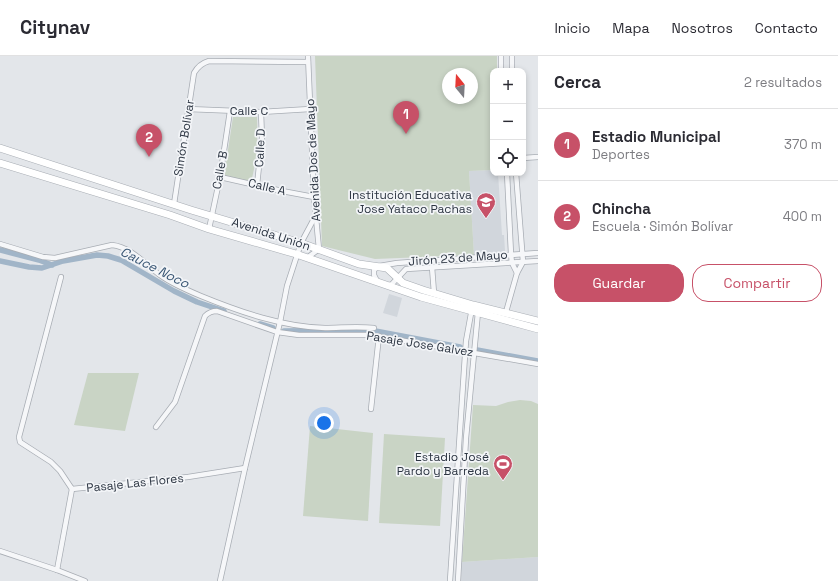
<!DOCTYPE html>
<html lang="es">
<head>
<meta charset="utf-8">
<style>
  :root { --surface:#fff; --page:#f7f7f7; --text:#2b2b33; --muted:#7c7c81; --line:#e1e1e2; --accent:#c75168 }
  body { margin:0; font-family:"Space Grotesk",sans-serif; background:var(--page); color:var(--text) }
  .controls { position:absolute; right:12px; top:12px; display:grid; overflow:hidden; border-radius:8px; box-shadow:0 2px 6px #0003 }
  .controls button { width:36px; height:36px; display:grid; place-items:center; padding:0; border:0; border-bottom:1px solid var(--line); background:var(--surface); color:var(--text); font:20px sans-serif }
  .compass { position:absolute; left:442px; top:12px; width:36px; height:36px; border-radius:50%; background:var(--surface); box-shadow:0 2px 6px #0003; rotate:342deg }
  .you { position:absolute; left:324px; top:367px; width:14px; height:14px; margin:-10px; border:3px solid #fff; border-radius:50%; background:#1a73e8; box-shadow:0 0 0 6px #1a73e833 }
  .badge { display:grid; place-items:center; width:26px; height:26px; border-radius:50%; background:var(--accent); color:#fff; font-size:13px; font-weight:700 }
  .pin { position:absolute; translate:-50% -33px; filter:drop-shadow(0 1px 2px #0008) }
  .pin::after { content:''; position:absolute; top:21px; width:14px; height:12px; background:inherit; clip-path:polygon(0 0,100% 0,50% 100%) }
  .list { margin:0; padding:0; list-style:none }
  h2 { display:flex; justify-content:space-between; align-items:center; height:52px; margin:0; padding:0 16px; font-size:17px }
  h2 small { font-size:13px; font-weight:400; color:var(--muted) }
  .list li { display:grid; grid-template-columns:26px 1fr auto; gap:12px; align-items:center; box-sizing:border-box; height:72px; padding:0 16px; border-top:1px solid var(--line) }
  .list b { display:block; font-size:15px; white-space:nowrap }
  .list p { margin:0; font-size:13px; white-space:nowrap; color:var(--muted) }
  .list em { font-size:13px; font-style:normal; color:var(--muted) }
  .actions { display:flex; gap:8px; padding:12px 16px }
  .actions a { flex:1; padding:9px 0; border:1px solid var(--accent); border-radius:16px; text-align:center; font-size:14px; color:var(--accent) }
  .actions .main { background:var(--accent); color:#fff }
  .icon { flex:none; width:22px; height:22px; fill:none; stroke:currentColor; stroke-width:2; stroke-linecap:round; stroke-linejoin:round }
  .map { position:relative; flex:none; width:538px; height:525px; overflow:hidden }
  header { display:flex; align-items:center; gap:24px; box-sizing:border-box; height:56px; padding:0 20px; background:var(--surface); border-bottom:1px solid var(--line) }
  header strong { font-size:19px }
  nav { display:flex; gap:22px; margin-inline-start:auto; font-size:14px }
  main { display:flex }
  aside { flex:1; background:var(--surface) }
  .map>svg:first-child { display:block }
  .built { fill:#d1d6dc }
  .green { fill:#c9d4c5; fill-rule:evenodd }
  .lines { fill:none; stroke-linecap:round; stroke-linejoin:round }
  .canal { stroke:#a1b5c8; stroke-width:5.5 }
  .minor-casing { stroke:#a8adb4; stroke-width:6 }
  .secondary-casing { stroke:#a8adb4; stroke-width:8 }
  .minor { stroke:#f6f7f9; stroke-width:4.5 }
  .secondary { stroke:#fff; stroke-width:7 }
  .labels { text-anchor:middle; stroke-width:3.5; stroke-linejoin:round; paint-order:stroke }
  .street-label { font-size:12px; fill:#2c3542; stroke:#f3f5f8 }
  .poi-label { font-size:12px; fill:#2c3542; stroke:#f3f5f8; text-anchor:end }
  .water-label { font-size:13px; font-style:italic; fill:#385573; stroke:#f3f5f8 }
</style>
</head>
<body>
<header>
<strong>Citynav</strong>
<nav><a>Inicio</a><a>Mapa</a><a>Nosotros</a><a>Contacto</a></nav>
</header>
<main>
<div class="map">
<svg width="538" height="525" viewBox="0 0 538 525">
  <rect width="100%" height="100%" fill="#e3e6ea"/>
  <g class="built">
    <path d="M493,114V117H498L502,179H504L505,195H502V197L474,199L469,115Z"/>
    <path d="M389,238L402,242L397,261L383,257Z"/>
    <path d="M538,501V525H461L462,506Z"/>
  </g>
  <g class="green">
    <path d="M315,0H497V15H493V114L469,115L474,199L375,203L322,190ZM448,18H472V42H448Z"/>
    <path d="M233,61H257C258,83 257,104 251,126L224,120Z"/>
    <path d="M88,317H139L125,375L74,369Z"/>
    <path d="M520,344L531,345L538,348V501L462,506L473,349L496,350L508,346Z"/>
    <path d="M310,370L373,377L368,465L303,460Z"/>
    <path d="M384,378L445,382L440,470L379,467Z"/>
  </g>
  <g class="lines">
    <g class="canal">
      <path d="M0,194L39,204L52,209"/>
      <path d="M0,205L29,211L42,212L63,205L97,199L108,200L121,204L174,235L197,246L224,255"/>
      <path d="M260,268L273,272"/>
      <path d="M284,275L370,274L460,291"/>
      <path d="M477,294L538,305"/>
    </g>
    <defs>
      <g id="minor">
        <path d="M501,0V15"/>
        <path d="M512,0V15"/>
        <path d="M188,53L261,56L310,53"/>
        <path d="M523,102L538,101"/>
        <path d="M507,117L511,198L512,207L517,217"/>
        <path d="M220,121L282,135L314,141"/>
        <path d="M257,129L262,82L261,56"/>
        <path d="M174,148L194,17C198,10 202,7 209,5L308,6"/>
        <path d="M209,173L220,121L230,55"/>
        <path d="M0,188L43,201L55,202L112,189C131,191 145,208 160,219C171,227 189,235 201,240C240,256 283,271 325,272C341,272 357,270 374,272"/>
        <path d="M307,202L319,193L314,141L308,0"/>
        <path d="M432,211L434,237"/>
        <path d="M61,221L19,381L20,386L51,406L60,415L72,433L188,421L245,412"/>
        <path d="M377,225L374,219V214L379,210L397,207L538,197"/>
        <path d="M387,230L392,228L406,213L538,205"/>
        <path d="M506,256L517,217L523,206L516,117"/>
        <path d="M371,353L379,280"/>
        <path d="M156,371L175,346L205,260C209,256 212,255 217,255L277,276L299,279H370L538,308"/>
        <path d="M0,495L57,514L85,525"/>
        <path d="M57,514L72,433"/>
        <path d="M220,525L245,412L280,266L287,230L301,187L316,159"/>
        <path d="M450,525L464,314L466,285L472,252"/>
        <path d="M458,525L466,382L478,256"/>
      </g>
      <g id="secondary">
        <path d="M0,92L191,154L301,187L359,208L387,212L403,227L423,234L473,249L538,265"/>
        <path d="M0,107L170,159L209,173L296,198L421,241L538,273"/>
      </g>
    </defs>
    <use href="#minor" class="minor-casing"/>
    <use href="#secondary" class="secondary-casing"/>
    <use href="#minor" class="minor"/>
    <use href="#secondary" class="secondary"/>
  </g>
  <defs>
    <symbol id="school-pin" viewBox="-11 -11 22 30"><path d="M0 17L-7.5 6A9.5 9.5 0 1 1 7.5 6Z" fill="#c75168" stroke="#f3f5f8"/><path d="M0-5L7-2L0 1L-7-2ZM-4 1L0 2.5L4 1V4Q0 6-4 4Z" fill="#fff"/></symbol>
    <symbol id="stadium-pin" viewBox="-11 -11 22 30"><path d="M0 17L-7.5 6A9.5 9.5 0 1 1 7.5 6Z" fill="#c75168" stroke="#f3f5f8"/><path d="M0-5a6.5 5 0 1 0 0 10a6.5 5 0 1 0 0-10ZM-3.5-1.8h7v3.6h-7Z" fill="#fff"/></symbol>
  </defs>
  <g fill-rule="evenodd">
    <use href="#school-pin" x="475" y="135" width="22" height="30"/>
    <use href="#stadium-pin" x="492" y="397" width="22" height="30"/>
  </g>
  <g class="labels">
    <g class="street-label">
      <text x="249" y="59">Calle C</text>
      <text transform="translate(184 82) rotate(-81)" y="4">Simón Bolívar</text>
      <text transform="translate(260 92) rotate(-87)" y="4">Calle D</text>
      <text transform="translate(313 104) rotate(-93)" y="4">Avenida Dos de Mayo</text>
      <text transform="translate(220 114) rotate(-80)" y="4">Calle B</text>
      <text transform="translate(267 131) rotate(13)" y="4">Calle A</text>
      <text transform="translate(271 178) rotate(18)" y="4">Avenida Unión</text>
      <text transform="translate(458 202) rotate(-4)" y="4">Jirón 23 de Mayo</text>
      <text transform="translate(420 288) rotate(9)" y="4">Pasaje Jose Galvez</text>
      <text transform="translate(135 427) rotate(-6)" y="4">Pasaje Las Flores</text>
    </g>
    <g class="poi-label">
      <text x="472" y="143">Institución Educativa<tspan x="472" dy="14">Jose Yataco Pachas</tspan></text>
      <text x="489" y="405">Estadio José<tspan x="489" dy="14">Pardo y Barreda</tspan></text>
    </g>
    <g class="water-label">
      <text transform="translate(155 211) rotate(27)" y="5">Cauce Noco</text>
    </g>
  </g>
</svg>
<div class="controls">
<button>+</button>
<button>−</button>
<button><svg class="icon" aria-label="locate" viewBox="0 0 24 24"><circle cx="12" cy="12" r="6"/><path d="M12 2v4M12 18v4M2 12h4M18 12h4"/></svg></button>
</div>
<svg class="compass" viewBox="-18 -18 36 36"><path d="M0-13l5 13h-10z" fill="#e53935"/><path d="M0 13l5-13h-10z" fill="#7c7c81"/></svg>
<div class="you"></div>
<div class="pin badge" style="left:406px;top:78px">1</div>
<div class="pin badge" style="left:149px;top:101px">2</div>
</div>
<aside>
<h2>Cerca<small>2 resultados</small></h2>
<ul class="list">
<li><span class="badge">1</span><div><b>Estadio Municipal</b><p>Deportes</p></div><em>370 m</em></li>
<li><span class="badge">2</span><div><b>Chincha</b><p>Escuela · Simón Bolívar</p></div><em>400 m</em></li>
</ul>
<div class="actions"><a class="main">Guardar</a><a>Compartir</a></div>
</aside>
</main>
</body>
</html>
